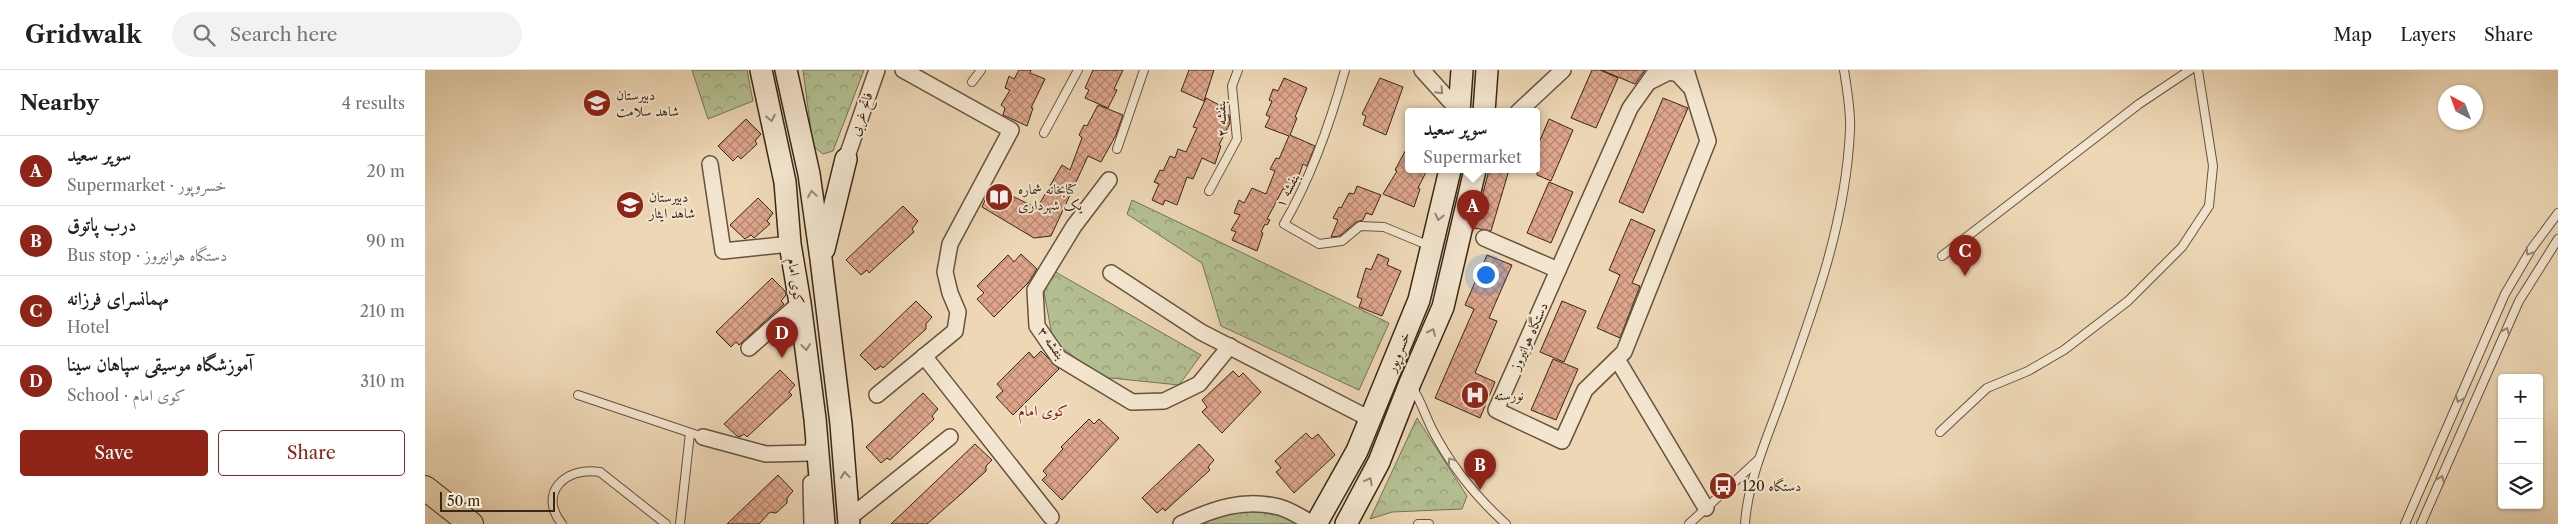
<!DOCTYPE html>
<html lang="en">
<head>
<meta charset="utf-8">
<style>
  :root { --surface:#fff; --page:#f2f2f2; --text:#202124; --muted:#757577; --line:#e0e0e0; --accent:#8f2418 }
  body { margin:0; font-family:"Libre Caslon Text",Amiri,serif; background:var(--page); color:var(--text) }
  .controls { position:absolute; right:15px; bottom:15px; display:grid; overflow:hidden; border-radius:5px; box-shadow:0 1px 4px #0004 }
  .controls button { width:45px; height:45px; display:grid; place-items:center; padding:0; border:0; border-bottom:1px solid var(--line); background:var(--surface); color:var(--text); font:25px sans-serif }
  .compass { position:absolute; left:2013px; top:15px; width:45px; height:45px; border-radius:50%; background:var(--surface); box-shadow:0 1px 4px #0004; rotate:319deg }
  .scale { position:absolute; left:15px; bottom:12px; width:115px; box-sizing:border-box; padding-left:5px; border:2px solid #392716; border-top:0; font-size:14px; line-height:18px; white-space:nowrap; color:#392716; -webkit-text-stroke:4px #f3e5cf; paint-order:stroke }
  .you { position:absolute; left:1060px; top:204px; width:18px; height:18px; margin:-12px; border:4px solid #fff; border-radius:50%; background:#1a73e8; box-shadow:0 0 0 8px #1a73e833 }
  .badge { display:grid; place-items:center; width:32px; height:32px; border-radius:50%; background:var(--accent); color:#fff; font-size:16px; font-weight:700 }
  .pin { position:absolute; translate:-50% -41px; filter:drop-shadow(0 1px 2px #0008) }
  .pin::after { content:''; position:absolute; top:26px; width:18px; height:15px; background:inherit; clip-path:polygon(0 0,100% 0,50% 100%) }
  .popup { position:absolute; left:980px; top:38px; width:135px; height:65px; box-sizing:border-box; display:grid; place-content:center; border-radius:5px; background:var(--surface); filter:drop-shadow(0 1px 4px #0005); font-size:16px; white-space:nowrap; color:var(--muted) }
  .popup b { font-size:19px; color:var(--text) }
  .popup::after { content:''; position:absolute; left:50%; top:100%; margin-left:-10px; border:10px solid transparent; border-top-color:var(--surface) }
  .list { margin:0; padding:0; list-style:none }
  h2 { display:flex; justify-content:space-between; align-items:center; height:65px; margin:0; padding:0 20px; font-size:21px }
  h2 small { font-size:16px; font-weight:400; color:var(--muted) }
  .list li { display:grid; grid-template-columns:32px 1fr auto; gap:15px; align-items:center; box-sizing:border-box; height:70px; padding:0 20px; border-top:1px solid var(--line) }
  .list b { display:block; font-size:19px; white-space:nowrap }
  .list p { margin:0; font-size:16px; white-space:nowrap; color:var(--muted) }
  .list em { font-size:16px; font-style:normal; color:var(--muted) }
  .actions { display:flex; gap:10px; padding:15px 20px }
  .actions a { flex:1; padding:11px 0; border:1px solid var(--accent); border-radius:5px; text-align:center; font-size:18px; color:var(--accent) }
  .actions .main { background:var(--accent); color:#fff }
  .icon { flex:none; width:28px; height:28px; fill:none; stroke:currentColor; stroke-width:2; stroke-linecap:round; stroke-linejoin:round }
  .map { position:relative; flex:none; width:2133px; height:454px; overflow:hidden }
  header { display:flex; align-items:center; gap:30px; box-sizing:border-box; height:70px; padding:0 25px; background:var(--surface); border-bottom:1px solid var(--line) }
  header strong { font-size:24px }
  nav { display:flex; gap:28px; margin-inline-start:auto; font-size:18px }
  .search { width:350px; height:45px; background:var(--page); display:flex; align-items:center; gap:12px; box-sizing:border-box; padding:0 18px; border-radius:28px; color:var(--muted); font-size:19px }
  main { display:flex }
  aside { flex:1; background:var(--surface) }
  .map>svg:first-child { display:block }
  .park { fill:url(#park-crowns); stroke:#767354 }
  .building { fill:url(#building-cross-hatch); stroke:#392716 }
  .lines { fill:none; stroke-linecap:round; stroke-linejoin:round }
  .lane-casing { stroke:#66533e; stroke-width:10 }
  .street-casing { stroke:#66533e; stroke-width:18 }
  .secondary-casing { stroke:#392716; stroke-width:24 }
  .primary-casing { stroke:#392716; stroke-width:26 }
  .lane { stroke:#f3e5cf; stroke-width:8 }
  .street { stroke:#f3e5cf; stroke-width:15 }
  .secondary { stroke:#f3e5cf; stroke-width:21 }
  .primary { stroke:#edd7b5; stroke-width:24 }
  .oneway { stroke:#968672 }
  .labels { text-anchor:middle; stroke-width:4; stroke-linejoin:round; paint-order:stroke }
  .poi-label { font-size:14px; fill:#392716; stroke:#f3e5cf; text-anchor:start }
  .street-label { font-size:14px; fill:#392716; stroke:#f3e5cf }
  .neighbourhood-label { font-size:15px; fill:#7a1f14; stroke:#f3e5cf }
</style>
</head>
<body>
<header>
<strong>Gridwalk</strong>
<div class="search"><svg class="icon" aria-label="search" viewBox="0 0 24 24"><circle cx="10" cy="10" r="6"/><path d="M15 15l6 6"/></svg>Search here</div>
<nav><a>Map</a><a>Layers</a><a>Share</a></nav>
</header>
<main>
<aside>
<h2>Nearby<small>4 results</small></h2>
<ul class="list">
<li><span class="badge">A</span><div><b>سوپر سعید</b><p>Supermarket · خسروپور</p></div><em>20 m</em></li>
<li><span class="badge">B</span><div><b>درب پاتوق</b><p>Bus stop · دستگاه هوانیروز</p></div><em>90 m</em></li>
<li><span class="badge">C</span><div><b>مهمانسرای فرزانه</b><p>Hotel</p></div><em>210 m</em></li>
<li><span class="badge">D</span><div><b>آموزشگاه موسیقی سپاهان سینا</b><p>School · کوی امام</p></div><em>310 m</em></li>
</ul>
<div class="actions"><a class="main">Save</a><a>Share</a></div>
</aside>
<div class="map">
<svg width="2133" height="454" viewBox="0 0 2133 454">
  <defs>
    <pattern id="park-crowns" width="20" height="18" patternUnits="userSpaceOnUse" patternTransform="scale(1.25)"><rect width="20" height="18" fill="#b3bf91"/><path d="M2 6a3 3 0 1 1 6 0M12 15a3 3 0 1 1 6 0" fill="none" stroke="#939b75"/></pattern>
    <pattern id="building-cross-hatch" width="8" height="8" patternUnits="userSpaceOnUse" patternTransform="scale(1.25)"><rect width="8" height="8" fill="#dea68b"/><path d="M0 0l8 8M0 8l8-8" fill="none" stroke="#b58771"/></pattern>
  </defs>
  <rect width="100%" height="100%" fill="#edd7b5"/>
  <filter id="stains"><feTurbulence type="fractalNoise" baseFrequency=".004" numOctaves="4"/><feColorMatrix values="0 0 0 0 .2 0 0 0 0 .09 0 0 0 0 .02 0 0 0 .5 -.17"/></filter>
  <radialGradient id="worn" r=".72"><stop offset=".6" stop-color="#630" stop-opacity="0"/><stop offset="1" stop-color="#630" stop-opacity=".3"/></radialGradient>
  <g class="park">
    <path d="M267,0H322L328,31L283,49Z"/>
    <path d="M378,0H439L408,81L398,84L388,76Z"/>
    <path d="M707,130L964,253L934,320L796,256L777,193L702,144Z"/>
    <path d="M627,200L776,285L754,315L676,307L628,271L619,222Z"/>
    <path d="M992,348L1042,426L1037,439L967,442L945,449Z"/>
    <path d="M806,437L861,445L879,454H775Z"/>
  </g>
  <g class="building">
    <path d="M594,0H606L605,3L620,9L606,38H608L602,56L578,45L580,38L576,35L585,20L580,18L584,6L589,9Z"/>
    <path d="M668,0H698L689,19L692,20L683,38L660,28L664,20L660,18Z"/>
    <path d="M764,0H789L779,31L756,21Z"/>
    <path d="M1167,0H1175L1193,8L1171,58L1146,48Z"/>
    <path d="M1176,0H1220L1210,14Z"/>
    <path d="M859,8L882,18L870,47L872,48L865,65L890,76L882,96L878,94L868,122L858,119L842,149L845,150L842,155L840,154L836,162L838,163L832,181L807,170L811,162L806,160L815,145L809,143L814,130L819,133L827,118L841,124L850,101L845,99L851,88L854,89L864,66L840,57L845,47L841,45L847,31L844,30L848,19L853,21Z"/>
    <path d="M955,8L978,17L961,65L938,55L941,46L937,44Z"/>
    <path d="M781,28L796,36L793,41L804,45L805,53L794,75L796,76L790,94L777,88L768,109L762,107L752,135L740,130L738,135L727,130L734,114L729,112L735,100L738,101L745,86L750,88L753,79L761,82L772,58L768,57Z"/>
    <path d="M1238,28L1263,38L1218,143L1194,132Z"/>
    <path d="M673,35L698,45L691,65L676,92L663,86L626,166L609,168L557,137L566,116L612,138L637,95L645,100L657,68L654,65L659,55L662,56Z"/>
    <path d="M321,49L336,64L330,71L332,74L316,89L313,86L308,91L293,76Z"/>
    <path d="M1124,49L1148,60L1126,111L1112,105V77Z"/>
    <path d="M984,74V100H1002L993,118L995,119L989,137L958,124L972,101L970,100Z"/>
    <path d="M1064,100H1084L1066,161L1049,158Z"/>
    <path d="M1124,112L1148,122L1126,173L1102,163Z"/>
    <path d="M932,116L956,125L947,145L941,143L938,150L931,152L915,166L906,167L913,150L908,148L914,137L916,138L924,123L929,124Z"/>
    <path d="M333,128L348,143L342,151L345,154L329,168L326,165L320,169L305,155Z"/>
    <path d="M478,136L493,151L487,159L489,162L444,203L442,200L436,205L421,190Z"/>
    <path d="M1206,149L1230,160L1207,213L1215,216L1195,268L1172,258L1195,205L1184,200Z"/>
    <path d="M596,184L612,199L603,213L569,247L552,229L559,223L552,216L583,185L589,192Z"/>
    <path d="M953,184L964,189L962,195L976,201L957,246L934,237L937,229L932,227L941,198L946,200Z"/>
    <path d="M1062,185L1087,195L1064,248L1072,251L1050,303L1070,312L1055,348L1010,328L1049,239L1040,235Z"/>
    <path d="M347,208L360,221L361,225L356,231L359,234L314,275L311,272L306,277L291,262Z"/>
    <path d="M491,231L507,247L501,254V259L458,298L456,296L450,300L435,285Z"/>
    <path d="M1137,231L1161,241L1139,292L1115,282Z"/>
    <path d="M616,281L634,299L588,345L571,327L578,321L572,314L604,282L609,288Z"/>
    <path d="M1128,289L1153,299L1131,350L1106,340Z"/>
    <path d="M355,300L370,315L364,322L367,325L322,367L319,364L315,367L312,366L299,354Z"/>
    <path d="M808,301L814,307L818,303L836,322L797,363L777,342L782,337L777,330Z"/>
    <path d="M498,323L513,339L507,346L509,349L465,390L462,388L456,393L441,377Z"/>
    <path d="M664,349L669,354L674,349L694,368L637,430L617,410L622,405L618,401L638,379L636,377Z"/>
    <path d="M881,363L887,369L893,364L910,385L869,423L851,402L856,398L850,391Z"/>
    <path d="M550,374L567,390L561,396V401L535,425L502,454H466Z"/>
    <path d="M774,374L789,390L783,397L785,400L740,441L738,438L732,443L717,428Z"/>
    <path d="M353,405L368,421L362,428V433L351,443L345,442L334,454H302Z"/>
  </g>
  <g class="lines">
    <defs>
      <g id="lane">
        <path d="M920,0C905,54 887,106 859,154L894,174L917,171L935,156L959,157L1005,176"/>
        <path d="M547,12L556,0"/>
        <path d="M619,63L653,0"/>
        <path d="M692,79L719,0"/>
        <path d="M784,121L812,69L807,16L813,0"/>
        <path d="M1517,186L1714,34L1765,0"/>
        <path d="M987,317C996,331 1000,345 1007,359C1026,396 1051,427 1081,454"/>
        <path d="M153,325L278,367"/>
        <path d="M1515,362L1562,318L1603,301L1639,280L1703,231L1757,177L1784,136L1788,96L1773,0"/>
        <path d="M137,454C112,423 141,396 175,402L241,454"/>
        <path d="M255,454L265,363"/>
        <path d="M993,454H1004"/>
        <path d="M1264,454L1334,389"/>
        <path d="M1320,454C1323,409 1343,366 1358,324C1389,238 1421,152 1425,60C1426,41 1422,19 1419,0"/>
        <path d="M1980,454L2080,224L2107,178L2133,143"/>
        <path d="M1996,454L2094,231L2133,169"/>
      </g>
      <g id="street">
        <path d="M997,0L1034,41"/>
        <path d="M1232,0L1205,38L1071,340L1137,371L1160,320L1199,282L1283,71L1261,0"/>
        <path d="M1224,12L1244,2L1253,4L1264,16"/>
        <path d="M1093,42L1138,0"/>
        <path d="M421,89L452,0"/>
        <path d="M285,94L298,181L365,174"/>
        <path d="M684,110L649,156L610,220L612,256L634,288L707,332L739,331L774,314L805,276"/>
        <path d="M1059,168L1133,200"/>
        <path d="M686,203L776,262L945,349"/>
        <path d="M324,278L375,233"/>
        <path d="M499,286L626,447"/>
        <path d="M1192,289L1281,438"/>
        <path d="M452,325L530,261L533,242L525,223L520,202L525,174L586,60L478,0"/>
        <path d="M278,367L341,384L386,383L391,367"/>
        <path d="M386,413L387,454"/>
        <path d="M423,449L525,367"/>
        <path d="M756,454C788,439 818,428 854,437C866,440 878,449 889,454"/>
      </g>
      <g id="secondary">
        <path d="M336,0L360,112L365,174L375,233L390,349L399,454"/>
        <path d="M361,0L384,104L396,189L416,354L424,454"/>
        <path d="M1034,42L1037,0"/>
        <path d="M1059,42L1062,0"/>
        <path d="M399,179L421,89"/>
        <path d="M891,454L932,381L994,230L1025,100"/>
        <path d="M921,454L954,392L985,313L1018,237L1050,100"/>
      </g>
      <path id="primary" d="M0,418L46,454"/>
    </defs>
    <use href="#lane" class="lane-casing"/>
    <use href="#street" class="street-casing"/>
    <use href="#secondary" class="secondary-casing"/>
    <use href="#primary" class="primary-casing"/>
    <use href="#lane" class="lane"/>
    <use href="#street" class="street"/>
    <use href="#secondary" class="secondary"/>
    <use href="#primary" class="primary"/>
  </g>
  <defs><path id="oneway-chevron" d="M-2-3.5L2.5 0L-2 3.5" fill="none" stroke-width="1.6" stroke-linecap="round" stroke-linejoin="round" transform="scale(1.25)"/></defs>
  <g class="oneway">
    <use href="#oneway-chevron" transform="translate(1015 21) rotate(46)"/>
    <use href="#oneway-chevron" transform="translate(346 48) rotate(78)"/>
    <use href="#oneway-chevron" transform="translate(387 124) rotate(-98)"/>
    <use href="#oneway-chevron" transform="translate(1014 147) rotate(103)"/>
    <use href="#oneway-chevron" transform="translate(2104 182) rotate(123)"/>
    <use href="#oneway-chevron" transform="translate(2081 261) rotate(-66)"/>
    <use href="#oneway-chevron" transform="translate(1007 262) rotate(-66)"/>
    <use href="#oneway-chevron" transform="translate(381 277) rotate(83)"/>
    <use href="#oneway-chevron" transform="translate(2034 329) rotate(113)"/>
    <use href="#oneway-chevron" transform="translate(1026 391) rotate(-124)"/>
    <use href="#oneway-chevron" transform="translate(420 405) rotate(-95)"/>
    <use href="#oneway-chevron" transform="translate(2016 409) rotate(-66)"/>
    <use href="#oneway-chevron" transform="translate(944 411) rotate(-62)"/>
  </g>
  <defs>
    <symbol id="school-disc" viewBox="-11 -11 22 22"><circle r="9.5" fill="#8f2418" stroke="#f3e5cf"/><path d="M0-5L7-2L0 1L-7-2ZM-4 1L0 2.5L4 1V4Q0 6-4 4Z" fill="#fff"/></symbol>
    <symbol id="library-disc" viewBox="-11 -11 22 22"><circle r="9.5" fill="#8f2418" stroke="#f3e5cf"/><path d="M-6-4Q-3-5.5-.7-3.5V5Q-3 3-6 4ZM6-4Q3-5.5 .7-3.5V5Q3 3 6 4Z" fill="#fff"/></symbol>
    <symbol id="hospital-disc" viewBox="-11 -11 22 22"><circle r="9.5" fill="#8f2418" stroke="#f3e5cf"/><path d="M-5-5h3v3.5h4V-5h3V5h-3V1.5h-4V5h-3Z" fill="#fff"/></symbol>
    <symbol id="bus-disc" viewBox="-11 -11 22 22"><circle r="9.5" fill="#8f2418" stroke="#f3e5cf"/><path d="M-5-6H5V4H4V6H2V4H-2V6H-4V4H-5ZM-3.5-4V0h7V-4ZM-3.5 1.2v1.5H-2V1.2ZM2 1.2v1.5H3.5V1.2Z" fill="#fff"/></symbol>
  </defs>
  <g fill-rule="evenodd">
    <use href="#school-disc" x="156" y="17" width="32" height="32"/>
    <use href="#library-disc" x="558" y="111" width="32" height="32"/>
    <use href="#school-disc" x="189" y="119" width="32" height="32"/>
    <use href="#hospital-disc" x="1034" y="309" width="32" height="32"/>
    <use href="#bus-disc" x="1282" y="400" width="32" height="32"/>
  </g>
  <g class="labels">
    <g class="poi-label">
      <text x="191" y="30">دبیرستان<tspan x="191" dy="16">شاهد سلامت</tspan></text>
      <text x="593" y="124">کتابخانه شماره<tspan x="593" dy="16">یک شهرداری</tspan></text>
      <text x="224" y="132">دبیرستان<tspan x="224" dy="16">شاهد ایثار</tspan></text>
      <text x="1069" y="330">نورسته</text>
      <text x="1317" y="421">120 دستگاه</text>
    </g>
    <g class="street-label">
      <text transform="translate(436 44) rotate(-72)" y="5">فاتح غربی</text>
      <text transform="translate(796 49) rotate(-93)" y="5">بنفشه ۲</text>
      <text transform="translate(862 120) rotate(-63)" y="5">بنفشه ۱</text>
      <text transform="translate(371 211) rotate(81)" y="5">کوی امام</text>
      <text transform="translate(1104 266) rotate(-66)" y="5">دستگاه هوانیروز</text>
      <text transform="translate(627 273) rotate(54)" y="5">بنفشه ۳</text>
      <text transform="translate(973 282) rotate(-68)" y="5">خسروپور</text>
    </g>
    <g class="neighbourhood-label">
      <text x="618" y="346">کوی امام</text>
    </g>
  </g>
  <rect width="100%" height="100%" filter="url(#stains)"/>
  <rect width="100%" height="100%" fill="url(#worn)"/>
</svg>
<div class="controls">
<button>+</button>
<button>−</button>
<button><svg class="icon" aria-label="layers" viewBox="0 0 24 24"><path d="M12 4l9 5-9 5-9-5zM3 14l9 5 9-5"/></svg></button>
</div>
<svg class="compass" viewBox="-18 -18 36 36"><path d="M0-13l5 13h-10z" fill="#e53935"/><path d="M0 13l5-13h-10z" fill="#757577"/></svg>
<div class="scale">50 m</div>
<div class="you"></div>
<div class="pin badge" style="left:1048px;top:161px">A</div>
<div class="popup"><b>سوپر سعید</b>Supermarket</div>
<div class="pin badge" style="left:1055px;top:420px">B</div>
<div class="pin badge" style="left:1540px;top:206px">C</div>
<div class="pin badge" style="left:357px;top:288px">D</div>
</div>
</main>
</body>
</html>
